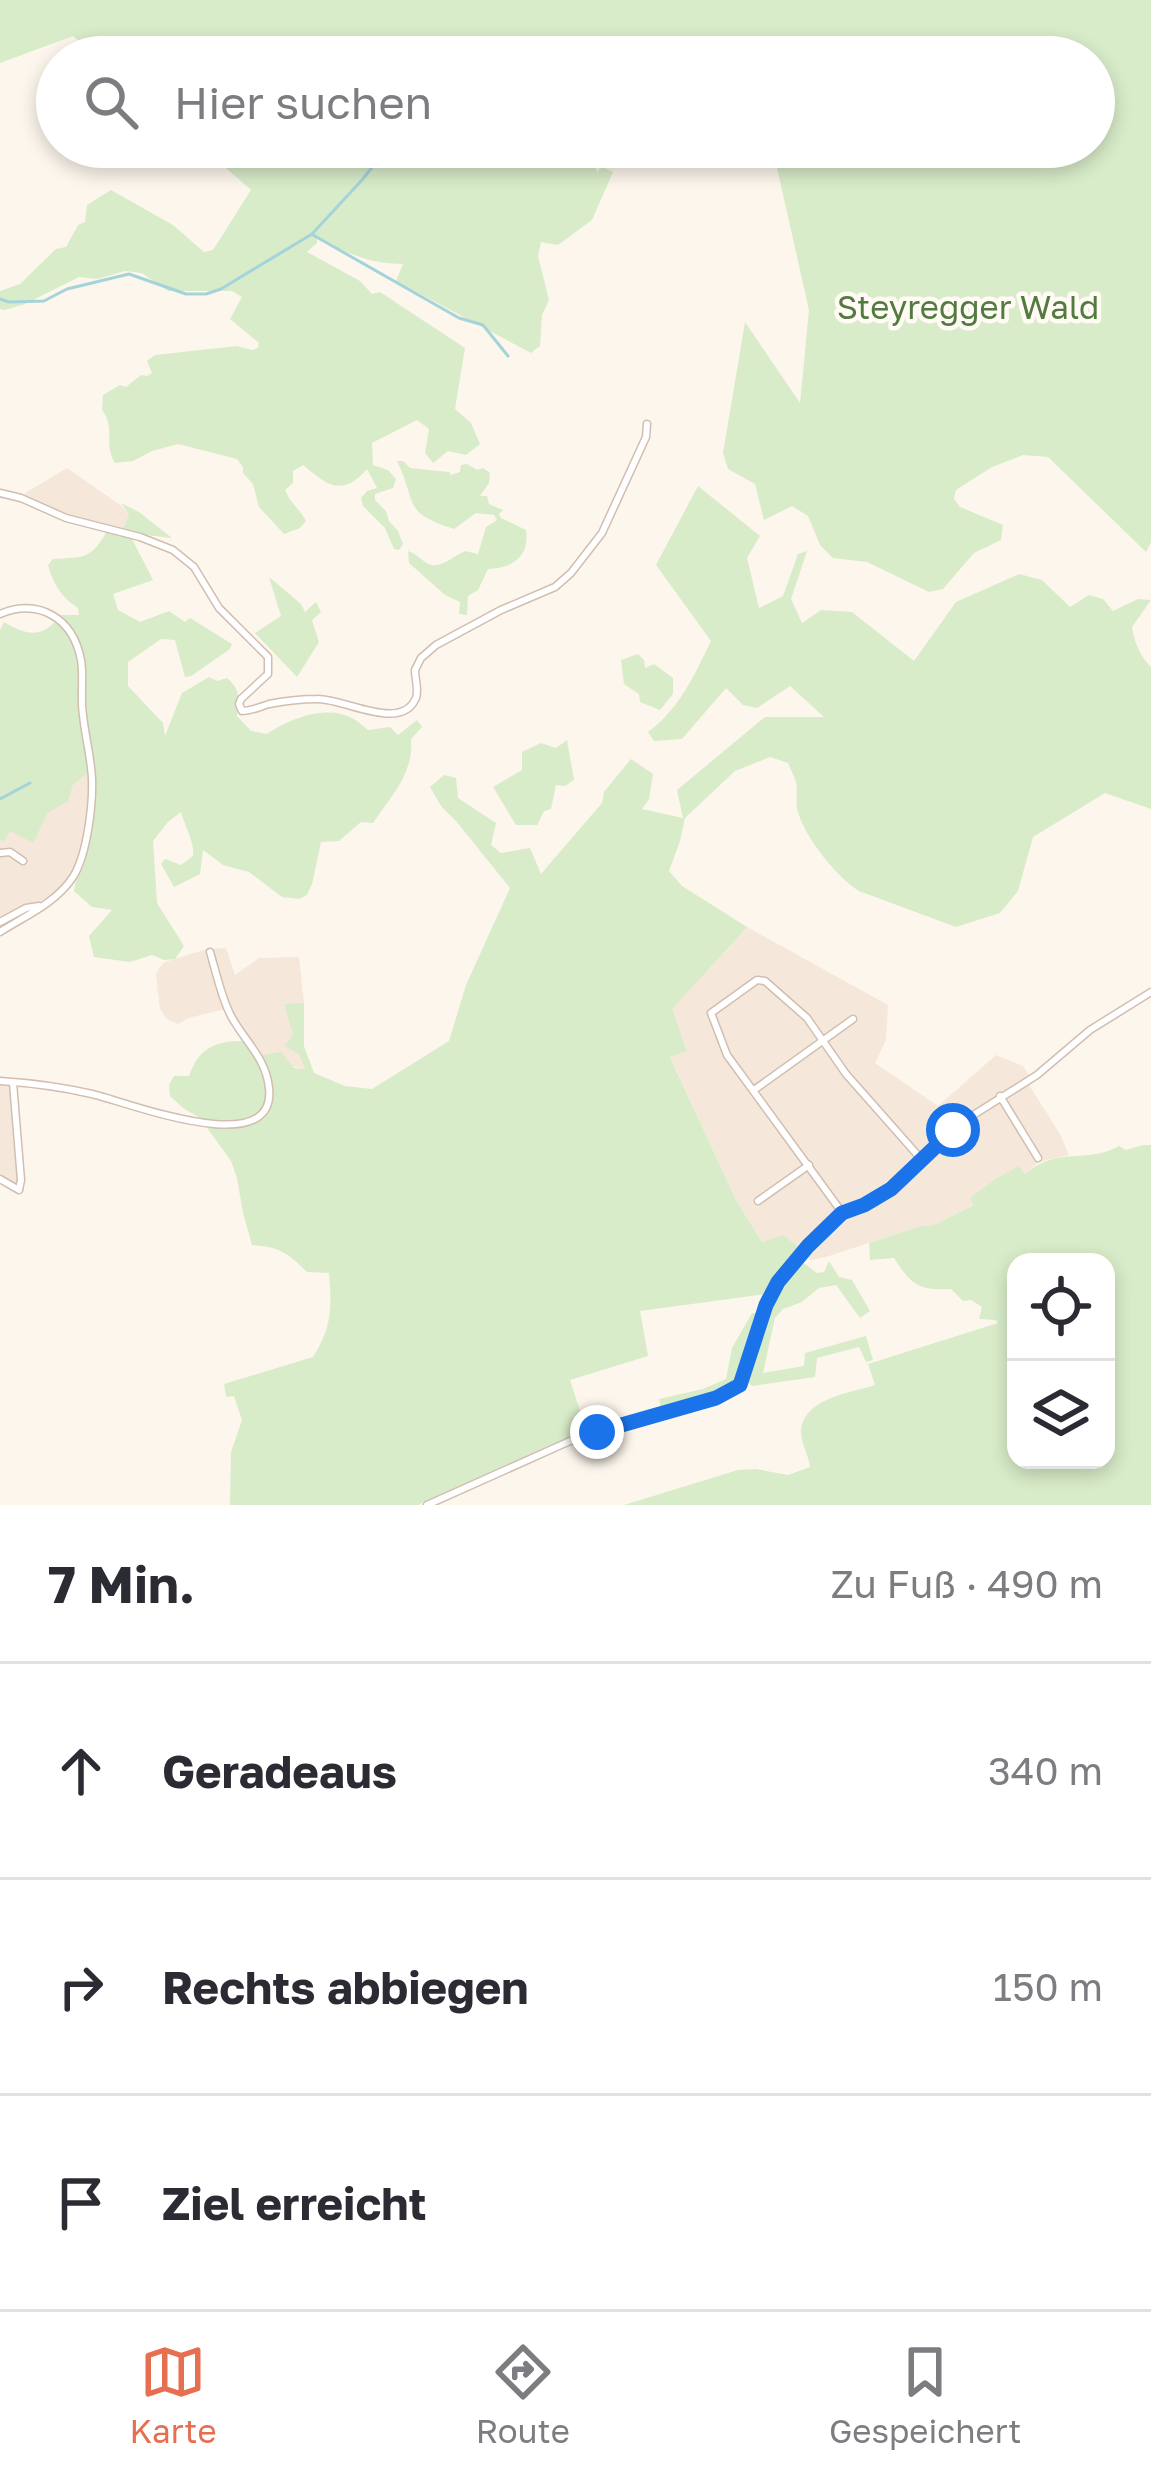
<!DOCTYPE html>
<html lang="de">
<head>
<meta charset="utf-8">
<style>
  :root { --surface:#fff; --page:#f2f2f3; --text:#2b2b33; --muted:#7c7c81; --line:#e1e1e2; --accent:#e76f51 }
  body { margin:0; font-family:"Golos Text",sans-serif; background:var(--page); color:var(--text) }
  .controls { position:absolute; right:36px; bottom:36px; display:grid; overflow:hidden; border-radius:24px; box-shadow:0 6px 18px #0003 }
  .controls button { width:108px; height:108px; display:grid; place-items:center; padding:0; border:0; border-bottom:3px solid var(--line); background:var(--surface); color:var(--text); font:60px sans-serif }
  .stop { position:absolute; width:36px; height:36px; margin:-27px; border:9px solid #1a73e8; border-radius:50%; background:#fff }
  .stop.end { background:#1a73e8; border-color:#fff; box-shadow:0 3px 12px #0008 }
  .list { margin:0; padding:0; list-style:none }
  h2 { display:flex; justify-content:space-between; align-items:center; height:156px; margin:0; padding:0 48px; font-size:51px }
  h2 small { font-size:39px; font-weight:400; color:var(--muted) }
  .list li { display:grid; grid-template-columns:78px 1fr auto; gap:36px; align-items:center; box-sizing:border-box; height:216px; padding:0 48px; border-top:3px solid var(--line) }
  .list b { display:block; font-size:45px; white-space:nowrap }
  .list em { font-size:39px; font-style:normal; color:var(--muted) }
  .icon { flex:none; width:66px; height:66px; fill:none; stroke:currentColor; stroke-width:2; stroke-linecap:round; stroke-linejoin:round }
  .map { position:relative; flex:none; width:1151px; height:1505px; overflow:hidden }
  .search { position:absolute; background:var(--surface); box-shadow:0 6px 18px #0003; left:36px; right:36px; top:36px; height:132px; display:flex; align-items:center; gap:30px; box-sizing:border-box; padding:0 42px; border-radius:66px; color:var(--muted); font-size:45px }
  .sheet { height:804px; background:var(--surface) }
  nav { display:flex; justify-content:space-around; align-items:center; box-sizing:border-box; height:168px; border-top:3px solid var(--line); background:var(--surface); font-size:33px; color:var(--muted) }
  nav a { display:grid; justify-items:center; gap:6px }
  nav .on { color:var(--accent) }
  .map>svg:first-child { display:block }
  .residential { fill:#f5e8da }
  .green { fill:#d8ecc9; fill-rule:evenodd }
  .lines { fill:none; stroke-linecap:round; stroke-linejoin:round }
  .stream { stroke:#a5d3da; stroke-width:3 }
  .minor-casing { stroke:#d1beb0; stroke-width:9 }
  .minor { stroke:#fff; stroke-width:6 }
  .route { stroke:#1a73e8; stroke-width:15 }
  .labels { text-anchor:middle; stroke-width:9; stroke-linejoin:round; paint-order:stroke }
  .park-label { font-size:33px; fill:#537a41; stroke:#fffaf3 }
</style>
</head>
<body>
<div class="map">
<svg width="1151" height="1505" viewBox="0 0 1151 1505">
  <rect width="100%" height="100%" fill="#fdf6ec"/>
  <g class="residential">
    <path d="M67,468L123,507L129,514L128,534L66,518L23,498L25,493Z"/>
    <path d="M89,771L92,790L86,832L75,874L42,906L0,922V839L4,842L10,830L33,842L48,813L67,801L73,785Z"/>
    <path d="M747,927L888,1005L886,1040L875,1063L938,1106L996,1055L1023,1066L1029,1075V1085L1060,1134L1069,1155L1039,1162L1025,1174L1020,1167L970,1199L974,1204L934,1225L920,1226L826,1257L811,1260L802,1254L763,1243L736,1200L670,1056L687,1050L671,1009Z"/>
    <path d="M226,948L235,975L259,958L299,957L304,1003L284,1005L306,1070L257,1056L226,1009L188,1018L178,1024L167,1019L160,1009L156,975L159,968L165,962L207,949Z"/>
    <path d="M0,1080L11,1082L19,1190L0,1179Z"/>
  </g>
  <g class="green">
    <path d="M0,0H1151V542L1146,552L1048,457L1023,455L992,467L956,490L954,499L960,507L1003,525L1001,540L974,553L943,589L929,592L867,562L833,558L820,545L808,516L792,506L764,520L755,484L728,469L723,453L745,322L800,403L809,310L777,168L759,147H1094V57H98L73,36L0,63Z"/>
    <path d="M202,147H591L597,173L601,166L613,172L592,220L558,245L541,242L538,256L549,300L542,315L540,346L531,353L396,281L403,264C369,264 347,253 317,237V243L307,252L360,281L372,294L380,292L465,348L455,409L471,423L480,444L466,455L448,451L433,463L425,453L429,429L417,420L372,443L373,465L388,470L396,479L393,488L375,494V500L386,511L389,521L398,531L403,544L399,550L394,549L385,528L363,506L361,498L367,491L377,488L367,469C342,497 328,486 303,465L293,471V483L285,490C290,503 300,509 306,521L300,528L284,534L259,507L253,484L243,473V467L237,459L178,444L152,451L133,461L115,463C103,445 116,427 102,410L103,395L120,385L126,387L141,375L147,376L152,373L147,361L155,355L237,346L252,350L258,348L259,343L230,319L242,297L232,291H168L142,273L125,271L98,279L79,277L25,304L5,310L0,309V291L20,284L56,249L66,247L78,225L85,222L87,205L111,190L173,225L204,252L213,250L251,190Z"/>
    <path d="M397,461H403L410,468L449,472L451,475L460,472L461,465L467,464L477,470L483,468L490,473L489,483L480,496H487L489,504L503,510L499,514L501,518L526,530C530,557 512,568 488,569L478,590L468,596L467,615L459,614L460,602L445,595L409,563L408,551C418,554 423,563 432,565C443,567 455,555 465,551L478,554L486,527L497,520L494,515L476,513L454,529C401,512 418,504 397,461Z"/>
    <path d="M698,486L760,536L747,558L759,608L783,596L798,554L807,551L791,599L802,623L821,610L852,612L914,661L956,602L1019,574L1042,580L1070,607L1089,595L1103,599L1113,611L1138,599L1151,600L1132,627C1134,642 1140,656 1151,667V809L1105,793L1033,837L1018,891L1000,913L956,927L859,891C836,876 806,839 798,812C795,802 798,792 796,782C794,776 791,770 788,763L770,757L735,771L685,818L680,841L669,871L682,886L747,927L672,1009L687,1051L670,1057L736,1200L762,1242L783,1235L801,1249L766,1294L640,1311L648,1356L570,1380L587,1433L550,1445L418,1505H230L231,1452L242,1420L234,1396L226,1397L224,1384L313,1357C332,1327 332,1307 329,1273L307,1272C287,1252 280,1247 252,1245L243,1213L237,1178L231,1161L200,1118L183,1108L170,1096L169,1085L174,1076H189C199,1048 215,1041 243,1041L245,1039L257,1056L281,1052L294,1068L305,1069L299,1054L285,1046L293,1035L284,1004L304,1003V1046L314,1073L345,1086L372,1089L449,1041L466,985L510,888L456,821L441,806L430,787L444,775L456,778L458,798L496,823L491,845L501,853L530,848L541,874L602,803L604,792L631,759L653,774L649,799L642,809L683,818L677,790L765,717H824L790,686L757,708L743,705L726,688L682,739L654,741L648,732C680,708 694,676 711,641L656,565Z"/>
    <path d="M121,503L139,512L172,538L129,533L153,580L113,594L118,610L140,622L169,611L185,622L190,618L232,644L230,649L191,676L185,677L175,640L161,639L128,662V686L163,723L165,736L182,693L209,677L217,681L227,678C241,690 239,699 237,716L251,731L267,734C289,719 326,704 352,718C358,721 363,726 368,730L390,727L398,735L417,720L422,727L411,739C414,774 391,796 373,823L361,822L339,841L321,842L312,884L307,895L299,899L282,897L249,872L223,865L203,850L200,874L174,887L161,864L165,859L181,865L193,856C195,844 185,826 181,812L168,822L153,841L157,903L184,946L175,959L164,960L152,955L130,962L94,957L89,936L112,910L92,907L74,891C75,880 80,875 84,865C91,843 95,791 92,769L73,785L68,801L48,813L33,843L10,831L4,842L0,839V630L4,622C28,636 42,639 61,615H79L78,608C62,598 53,584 48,565L53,559C83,557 91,560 107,531L123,537L128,534L124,528L129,514Z"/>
    <path d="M269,577L301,604L305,612L316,602L321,612L312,620L319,642L297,677L255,633L281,616Z"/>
    <path d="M638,654L644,660L645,668L654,664L673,678V694L660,710L640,702L639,694L624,684L621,660Z"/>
    <path d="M567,740L574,780L565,786L556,785L551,809L544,811L537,825H516L493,787L522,770V752L541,743L556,748Z"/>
    <path d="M1143,1145H1151V1505H624L738,1470L756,1469L788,1475L810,1467C809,1455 800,1443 801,1429C806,1397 851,1393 875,1385L868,1364L998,1323L996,1320L979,1319L982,1307L971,1300L963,1301L951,1289C918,1291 911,1284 894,1258L870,1260L869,1243L920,1226L934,1225L973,1205L970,1198L997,1178L1019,1166L1025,1174C1060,1145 1084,1165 1119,1146L1126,1150ZM1016,1262H1106V1460H1016Z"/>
    <path d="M801,1261L817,1273L824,1272L829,1261L839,1277L852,1280L870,1311L860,1318L836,1285L819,1288L802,1302L783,1309L775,1318L763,1373L804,1366L805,1353L866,1336L873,1360L866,1362L859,1347L817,1358L815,1377L752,1386L745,1379L738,1380L728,1389L661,1410L659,1399L703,1389L726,1379L732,1348L752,1313L765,1314L778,1287L783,1285Z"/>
  </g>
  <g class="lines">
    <g class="stream">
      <path d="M313,235L459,318L483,325L508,356"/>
      <path d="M0,299L9,302L44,301L67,289L129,274L186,294H206L221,289L312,234L362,180L388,147"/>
      <path d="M0,799L30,783"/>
    </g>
    <defs>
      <g id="minor">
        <path d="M0,493L21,498L66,518L140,537L173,550L194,567L219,608L268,657V674L241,699L239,704L242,711C252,711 259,707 269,704C285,701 301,699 317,699C344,698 401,733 416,698C419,690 415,679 415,670L421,658L436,645L501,610L555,587L571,573L602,533L646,437L647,424"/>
        <path d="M0,614C39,598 73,618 81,660C84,678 80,697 83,715C85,736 91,757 92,779C93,805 87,855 73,877C56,903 25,916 0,932"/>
        <path d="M0,853L10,852L23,861"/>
        <path d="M0,922L26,908L39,906"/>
        <path d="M0,1081C31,1083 62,1087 92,1094C127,1102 277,1162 269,1088C266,1057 243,1040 230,1014C221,996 216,972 210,952"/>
        <path d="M754,1090L853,1019"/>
        <path d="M1000,1096L1038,1158"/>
        <path d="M0,1179L19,1190L21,1180L13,1083"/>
        <path d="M758,1201L809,1165"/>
        <path d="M841,1211L727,1055L711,1013L757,980L765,981L807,1018L846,1074L922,1160"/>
        <path d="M427,1505L570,1441L715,1398L739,1385L754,1338L777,1282L821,1230L842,1213L864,1205L891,1189L967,1119L1037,1075L1090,1030L1151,992"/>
      </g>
    </defs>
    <use href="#minor" class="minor-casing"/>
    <use href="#minor" class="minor"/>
  </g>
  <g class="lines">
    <path class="route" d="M597,1432L716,1398L740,1385L766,1305L778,1282L808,1246L842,1213L864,1205L891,1189L953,1130"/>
  </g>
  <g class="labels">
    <g class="park-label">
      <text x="968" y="319">Steyregger Wald</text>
    </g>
  </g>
</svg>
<div class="controls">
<button><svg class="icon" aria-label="locate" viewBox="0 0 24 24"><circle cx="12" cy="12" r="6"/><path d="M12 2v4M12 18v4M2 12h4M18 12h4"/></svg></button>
<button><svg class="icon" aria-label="layers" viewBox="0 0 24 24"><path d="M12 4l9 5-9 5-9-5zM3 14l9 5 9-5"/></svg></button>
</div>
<div class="stop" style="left:953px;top:1130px"></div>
<div class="stop end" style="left:597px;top:1432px"></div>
<div class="search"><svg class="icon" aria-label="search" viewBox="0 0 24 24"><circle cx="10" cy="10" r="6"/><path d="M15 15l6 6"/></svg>Hier suchen</div>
</div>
<section class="sheet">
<h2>7 Min.<small>Zu Fuß · 490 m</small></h2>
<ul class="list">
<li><svg class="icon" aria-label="ahead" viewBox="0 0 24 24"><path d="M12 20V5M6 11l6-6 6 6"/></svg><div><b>Geradeaus</b></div><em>340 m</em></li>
<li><svg class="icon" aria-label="right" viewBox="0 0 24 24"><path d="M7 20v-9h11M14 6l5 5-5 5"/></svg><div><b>Rechts abbiegen</b></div><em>150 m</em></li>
<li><svg class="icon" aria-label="arrive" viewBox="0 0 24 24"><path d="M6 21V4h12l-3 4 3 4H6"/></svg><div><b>Ziel erreicht</b></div></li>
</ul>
</section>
<nav>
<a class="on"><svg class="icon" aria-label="map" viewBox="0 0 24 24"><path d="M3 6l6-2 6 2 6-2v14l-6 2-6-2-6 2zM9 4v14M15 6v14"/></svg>Karte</a>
<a><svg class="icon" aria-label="directions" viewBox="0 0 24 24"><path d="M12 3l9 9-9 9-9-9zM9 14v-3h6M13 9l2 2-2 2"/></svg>Route</a>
<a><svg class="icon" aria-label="saved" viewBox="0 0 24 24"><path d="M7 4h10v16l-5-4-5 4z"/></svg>Gespeichert</a>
</nav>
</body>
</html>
